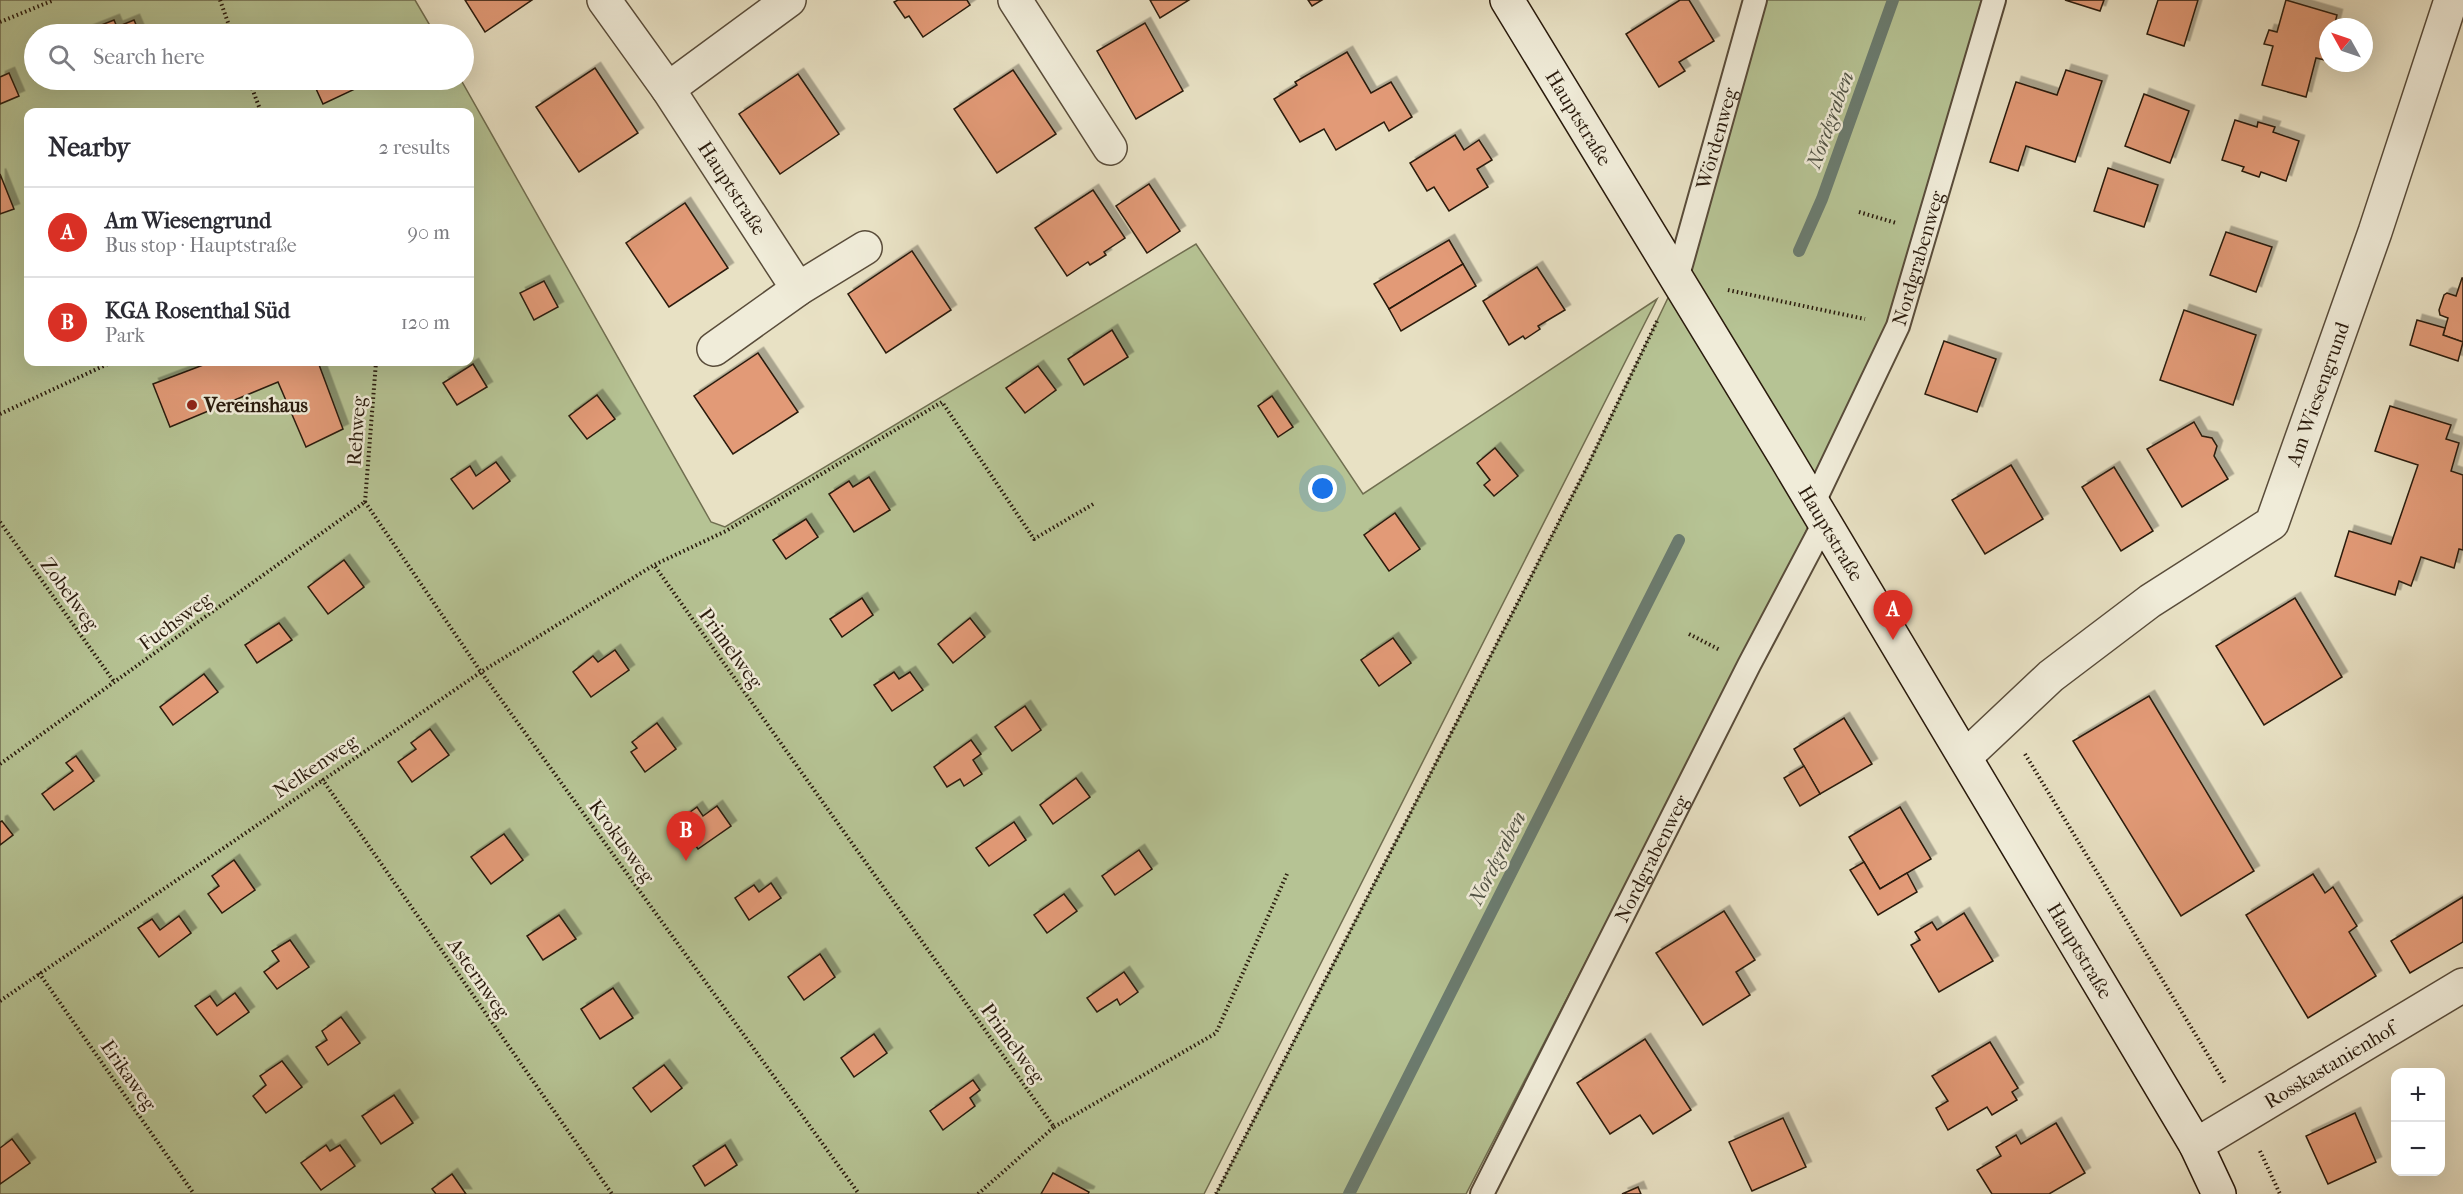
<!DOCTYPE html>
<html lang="en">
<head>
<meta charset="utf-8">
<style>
  :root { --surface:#fff; --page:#f2f2f3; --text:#2b2b33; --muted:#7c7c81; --line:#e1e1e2; --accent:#d93025 }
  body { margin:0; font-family:"IM FELL French Canon",serif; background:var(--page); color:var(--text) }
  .controls { position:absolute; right:18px; bottom:18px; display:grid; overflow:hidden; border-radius:12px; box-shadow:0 6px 24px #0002 }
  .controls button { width:54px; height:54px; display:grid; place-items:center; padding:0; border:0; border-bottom:2px solid var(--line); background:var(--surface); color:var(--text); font:30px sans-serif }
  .compass { position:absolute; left:2319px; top:18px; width:54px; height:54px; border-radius:50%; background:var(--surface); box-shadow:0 6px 24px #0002; rotate:310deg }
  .you { position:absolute; left:1323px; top:489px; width:21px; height:21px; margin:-15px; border:4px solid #fff; border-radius:50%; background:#1a73e8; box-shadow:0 0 0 9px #1a73e833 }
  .badge { display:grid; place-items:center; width:39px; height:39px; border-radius:50%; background:var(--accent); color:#fff; font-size:20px; font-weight:700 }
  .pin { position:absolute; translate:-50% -50px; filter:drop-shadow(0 2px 3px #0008) }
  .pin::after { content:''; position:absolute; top:32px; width:21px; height:18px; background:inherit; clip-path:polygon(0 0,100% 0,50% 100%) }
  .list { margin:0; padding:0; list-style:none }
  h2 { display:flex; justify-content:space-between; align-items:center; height:78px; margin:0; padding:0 24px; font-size:26px }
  h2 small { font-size:20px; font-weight:400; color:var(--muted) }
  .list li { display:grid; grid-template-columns:39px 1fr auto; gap:18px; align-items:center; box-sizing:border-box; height:90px; padding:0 24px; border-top:2px solid var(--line) }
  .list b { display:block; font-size:22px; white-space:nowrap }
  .list p { margin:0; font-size:20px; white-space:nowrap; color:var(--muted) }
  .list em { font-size:20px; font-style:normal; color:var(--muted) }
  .icon { flex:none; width:33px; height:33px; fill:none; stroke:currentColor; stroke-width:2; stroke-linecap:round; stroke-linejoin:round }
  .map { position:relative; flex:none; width:2463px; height:1194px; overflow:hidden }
  .search { position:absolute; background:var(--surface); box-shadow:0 6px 24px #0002; left:24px; top:24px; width:450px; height:66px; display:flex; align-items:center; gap:15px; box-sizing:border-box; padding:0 21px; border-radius:33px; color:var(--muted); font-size:22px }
  .panel { position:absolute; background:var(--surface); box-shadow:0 6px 24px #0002; left:24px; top:108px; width:450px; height:258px; border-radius:12px }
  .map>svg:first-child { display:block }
  .green { fill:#b6c394; stroke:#706e50; stroke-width:1.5; fill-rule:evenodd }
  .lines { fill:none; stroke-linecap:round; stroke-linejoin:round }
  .stream { stroke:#6b7c70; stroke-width:12 }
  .building { fill:#e29a77; stroke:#291a0c; stroke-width:1.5; filter:url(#shadow) }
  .lane-casing { stroke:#594c3a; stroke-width:26 }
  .street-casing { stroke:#594c3a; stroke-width:36 }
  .secondary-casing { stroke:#291a0c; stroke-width:36 }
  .path { stroke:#291a0c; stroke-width:4; stroke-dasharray:1.5 3; stroke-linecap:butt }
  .lane { stroke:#f0ecd9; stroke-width:22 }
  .street { stroke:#f0ecd9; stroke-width:33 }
  .secondary { stroke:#f0ecd9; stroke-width:33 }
  .poi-dot { fill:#8f2418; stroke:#f0ecd9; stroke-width:2 }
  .labels { text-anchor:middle; stroke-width:5; stroke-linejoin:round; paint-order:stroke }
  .street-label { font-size:20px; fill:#291a0c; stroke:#f0ecd9 }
  .poi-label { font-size:20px; font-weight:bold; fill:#291a0c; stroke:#f0ecd9; text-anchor:start }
  .water-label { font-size:21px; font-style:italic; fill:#505346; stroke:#f0ecd9 }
</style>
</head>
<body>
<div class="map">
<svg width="2463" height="1194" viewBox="0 0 2463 1194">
  <defs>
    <filter id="shadow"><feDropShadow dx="5.5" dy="-5.5" stdDeviation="0" flood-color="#0004"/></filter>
  </defs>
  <rect width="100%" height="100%" fill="#e8e1c4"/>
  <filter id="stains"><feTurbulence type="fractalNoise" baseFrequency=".00333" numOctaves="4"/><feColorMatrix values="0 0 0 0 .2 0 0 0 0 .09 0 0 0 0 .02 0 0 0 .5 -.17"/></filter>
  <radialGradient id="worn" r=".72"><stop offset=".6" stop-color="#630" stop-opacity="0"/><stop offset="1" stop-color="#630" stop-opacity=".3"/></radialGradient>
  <g class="green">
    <path d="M0,0H415L435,34H34V80H461L711,522L725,527L1196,244L1363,494L1657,299L1204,1194H0ZM28,112H470V362H28Z"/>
    <path d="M1749,0H1985L1898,326L1793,560L1466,1194H1216L1587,467L1677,279Z"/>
  </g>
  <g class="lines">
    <g class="stream">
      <path d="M1799,251L1822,199L1893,0"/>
      <path d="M1349,1194L1679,540"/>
    </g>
  </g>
  <g class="building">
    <path d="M465,0H532L485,32Z"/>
    <path d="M898,0H967L970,5L923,37L909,16L905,18L894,2Z"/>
    <path d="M1150,0H1189L1160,18Z"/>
    <path d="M1308,0H1322L1312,6Z"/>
    <path d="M1680,0H1689L1714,41L1679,62L1685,71L1659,87L1626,34Z"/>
    <path d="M2065,0H2104L2100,11Z"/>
    <path d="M2158,0H2198L2184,46L2147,34Z"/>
    <path d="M2286,0L2337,15L2334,27H2328V48L2325,60L2316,58L2306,97L2262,85L2273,46L2264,44L2269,30L2277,32Z"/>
    <path d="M114,20L117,27L134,20L140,34H88L86,31Z"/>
    <path d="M1145,23L1183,91L1136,119L1097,51Z"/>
    <path d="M1347,52L1371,93L1391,82L1412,117L1389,131L1384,122L1336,150L1324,129L1300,142L1274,99L1297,85L1295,82Z"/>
    <path d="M595,68L638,133L579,172L536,107Z"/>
    <path d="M1013,70L1056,134L997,173L954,109Z"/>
    <path d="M2066,70L2102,81L2075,162L2026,146L2018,171L1990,162L2016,82L2057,95Z"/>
    <path d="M9,73L19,96L0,104V77Z"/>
    <path d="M798,74L839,134L780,174L739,114Z"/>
    <path d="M312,80H351L355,89L323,104Z"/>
    <path d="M2144,94L2189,111L2170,163L2125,146Z"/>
    <path d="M2235,120L2257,127L2258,122L2275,127L2273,132L2299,141L2286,181L2261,172L2259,177L2242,171L2244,167L2222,160Z"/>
    <path d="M1455,135L1464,150L1479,140L1492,160L1477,169L1488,187L1449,211L1434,187L1427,191L1410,163Z"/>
    <path d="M2108,168L2158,185L2144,227L2094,211Z"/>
    <path d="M0,174L14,209L0,214Z"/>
    <path d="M1149,184L1180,231L1147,253L1116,206Z"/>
    <path d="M1093,190L1125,238L1104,252L1106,255L1090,265L1088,262L1067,276L1035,228Z"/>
    <path d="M685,203L728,268L669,307L626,243Z"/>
    <path d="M2226,232L2272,247L2256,292L2210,275Z"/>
    <path d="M1449,240L1463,264L1389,309L1374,284Z"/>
    <path d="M912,251L951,310L886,353L848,294Z"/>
    <path d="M1463,264L1476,286L1401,331L1389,309Z"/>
    <path d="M1537,267L1565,310L1538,326L1540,329L1525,339L1523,336L1509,345L1483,301Z"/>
    <path d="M2462,278H2463V342L2443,335L2448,318L2440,315L2439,310L2444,295L2447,293L2456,296Z"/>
    <path d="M544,281L558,307L534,320L520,293Z"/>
    <path d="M2184,310L2256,335L2233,405L2160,380Z"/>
    <path d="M2417,320L2445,328L2443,335L2463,342L2458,361L2410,345Z"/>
    <path d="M1112,330L1128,357L1084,385L1068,359Z"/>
    <path d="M1944,341L1996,359L1977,412L1925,394Z"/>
    <path d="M758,353L798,412L733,454L694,396Z"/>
    <path d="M211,362H318L343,429L306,447L278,382L170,427L153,384Z"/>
    <path d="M473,364L487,387L457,405L443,383Z"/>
    <path d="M1038,366L1056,390L1025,413L1006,388Z"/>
    <path d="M597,395L615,419L587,439L569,416Z"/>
    <path d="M1272,396L1293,427L1278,437L1258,406Z"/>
    <path d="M2390,406L2451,425L2446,439L2459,443L2451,471L2463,475V550L2459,549L2454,568L2421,557L2411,586L2399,581L2395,595L2335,576L2349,531L2391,544L2418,465L2375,451Z"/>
    <path d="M2194,422L2202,436L2212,438L2217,446L2214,456L2228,479L2182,507L2147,449Z"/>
    <path d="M1495,448L1518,476L1494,496L1484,485L1490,480L1477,463Z"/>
    <path d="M496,462L510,481L473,509L451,479L470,466L476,476Z"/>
    <path d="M2011,465L2043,519L1985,554L1952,500Z"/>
    <path d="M2114,467L2153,531L2121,551L2082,487Z"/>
    <path d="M869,477L890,510L854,532L829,494L849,481L853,487Z"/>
    <path d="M1395,513L1420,549L1389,571L1364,535Z"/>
    <path d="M806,519L818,537L786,559L773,540Z"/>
    <path d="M344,560L364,587L328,614L308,587Z"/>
    <path d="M862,598L873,615L842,637L830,619Z"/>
    <path d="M2295,598L2342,677L2264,725L2216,646Z"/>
    <path d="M970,618L985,637L953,663L938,644Z"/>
    <path d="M279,623L292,640L257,663L245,645Z"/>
    <path d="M1393,638L1411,663L1379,686L1361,660Z"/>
    <path d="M615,650L629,670L591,697L573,672L593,656L598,662Z"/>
    <path d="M894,672L899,679L910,672L923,690L892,711L874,685Z"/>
    <path d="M204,674L218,692L173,725L160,707Z"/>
    <path d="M2149,696L2254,871L2181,916L2073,741Z"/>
    <path d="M1025,706L1041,730L1012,751L995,727Z"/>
    <path d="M1844,718L1872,764L1820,794L1794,749Z"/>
    <path d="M657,723L676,749L645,772L631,752L637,748L632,742Z"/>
    <path d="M430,729L449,755L412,782L398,762L416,749L411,743Z"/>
    <path d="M971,740L981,754L973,760L982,774L964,786L960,779L947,787L934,767Z"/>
    <path d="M76,756L94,781L54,810L42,794L73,771L66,763Z"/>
    <path d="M1804,766L1820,794L1800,806L1784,778Z"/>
    <path d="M1076,778L1090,797L1053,824L1040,805Z"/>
    <path d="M717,806L731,826L698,849L678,821L697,807L703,816Z"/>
    <path d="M1900,807L1931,859L1880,889L1849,837Z"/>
    <path d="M2,821L13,835L0,845V822Z"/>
    <path d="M1014,822L1026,840L989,866L976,848Z"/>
    <path d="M504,834L523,860L491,884L471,857Z"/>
    <path d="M1139,850L1152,869L1115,895L1102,876Z"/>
    <path d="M234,860L255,890L222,913L208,894L219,886L212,876Z"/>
    <path d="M1864,862L1880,889L1907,873L1917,892L1878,915L1850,870Z"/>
    <path d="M2313,874L2325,893L2333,887L2357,926L2349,932L2376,976L2308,1018L2246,915Z"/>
    <path d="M771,883L781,898L749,920L735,898L754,885L759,892Z"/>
    <path d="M1064,894L1077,911L1047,933L1034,915Z"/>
    <path d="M2463,897V942L2410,973L2391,941Z"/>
    <path d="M1724,911L1755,960L1736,972L1750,995L1703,1025L1656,953Z"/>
    <path d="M1964,913L1993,961L1939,992L1911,945L1920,940L1915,932L1932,922L1937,930Z"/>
    <path d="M559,915L576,939L543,960L527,936Z"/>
    <path d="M179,916L191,933L159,957L138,928L152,919L160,930Z"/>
    <path d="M290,940L309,967L277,989L264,972L279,961L272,951Z"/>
    <path d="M820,954L835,977L804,1000L788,977Z"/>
    <path d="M1124,972L1138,992L1120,1005L1117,999L1097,1012L1087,998Z"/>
    <path d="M613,988L633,1018L600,1039L581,1009Z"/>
    <path d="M235,993L249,1012L217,1035L195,1006L210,996L217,1006Z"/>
    <path d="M341,1017L360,1043L328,1065L316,1047L327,1040L322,1031Z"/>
    <path d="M874,1034L887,1053L854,1077L841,1058Z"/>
    <path d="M1645,1039L1691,1110L1653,1134L1640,1115L1610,1134L1577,1083Z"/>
    <path d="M1990,1042L2018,1088L2012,1092L2017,1100L1992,1115L1987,1107L1948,1130L1936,1108L1948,1101L1932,1076Z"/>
    <path d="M282,1061L302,1087L266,1113L253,1096L266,1085L260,1076Z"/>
    <path d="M664,1065L682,1088L651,1112L633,1088Z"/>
    <path d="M973,1080L980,1090L970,1098L975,1106L943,1130L930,1111Z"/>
    <path d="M394,1095L413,1123L381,1144L362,1116Z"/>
    <path d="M2355,1113L2376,1162L2328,1184L2306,1136Z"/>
    <path d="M1783,1118L1806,1167L1752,1191L1729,1142Z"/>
    <path d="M2056,1123L2085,1173L2049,1194H1992L1977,1170L2001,1156L1996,1147L2016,1135L2021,1144Z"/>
    <path d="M12,1139L30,1163L0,1184V1148Z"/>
    <path d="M326,1145L330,1151L340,1145L355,1166L321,1190L301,1163Z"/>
    <path d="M725,1145L737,1165L705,1186L693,1166Z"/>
    <path d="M1053,1173L1089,1192L1088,1194H1041Z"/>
    <path d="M452,1174L466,1194H436L432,1189Z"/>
    <path d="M1638,1187L1641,1194H1622Z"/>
  </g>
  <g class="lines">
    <defs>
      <g id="lane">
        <path id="s1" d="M1677,279L1755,0"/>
        <path id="s2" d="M1813,504L1898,326L1994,0"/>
        <path id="s3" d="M1482,1194L1749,665L1824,523"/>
      </g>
      <g id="street">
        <path id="s4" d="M604,0L668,89L798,289"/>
        <path d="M1015,0L1110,148"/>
        <path d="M668,89L789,0"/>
        <path d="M714,349L798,289L865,248"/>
        <path id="s5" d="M1965,757L2051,676L2150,601L2272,523L2375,232L2451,0"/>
        <path id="s6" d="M2196,1145L2463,985"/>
      </g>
      <g id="secondary">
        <path id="s7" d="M1507,0L1786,458L2196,1145L2219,1194"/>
      </g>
    </defs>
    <use href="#lane" class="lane-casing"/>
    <use href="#street" class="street-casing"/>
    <use href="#secondary" class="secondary-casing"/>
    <g class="path">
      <path d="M220,0L232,34"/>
      <path d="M0,22L54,0"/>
      <path d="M249,80L261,112"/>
      <path d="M1859,212L1896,223"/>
      <path d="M1728,290L1865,319"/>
      <path d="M0,414L112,362"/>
      <path d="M365,502L481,672L859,1194"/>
      <path d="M365,502L376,362"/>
      <path d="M0,522L115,683"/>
      <path d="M1689,634L1720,650"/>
      <path d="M2025,754L2225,1083"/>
      <path d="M0,764L365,502"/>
      <path d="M322,779L612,1194"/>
      <path d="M39,973L194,1194"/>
      <path d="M0,1001L481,672L654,565"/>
      <path d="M1054,1127L1216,1033L1287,874"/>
      <path d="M2260,1151L2280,1194"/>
      <path d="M978,1194L1054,1127L654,565L726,531L942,402L1034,539L1095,503"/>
      <path d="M1216,1194L1587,467L1658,319"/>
    </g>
    <use href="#lane" class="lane"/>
    <use href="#street" class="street"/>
    <use href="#secondary" class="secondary"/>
  </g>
  <circle class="poi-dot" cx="192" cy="405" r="6"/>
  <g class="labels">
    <g class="street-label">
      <text dy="7" stroke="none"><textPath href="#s7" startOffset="138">Hauptstraße</textPath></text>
      <text dy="7" stroke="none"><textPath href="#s1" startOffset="146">Wördenweg</textPath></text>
      <text dy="7" stroke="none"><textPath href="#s4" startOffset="228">Hauptstraße</textPath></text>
      <text dy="7" stroke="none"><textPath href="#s2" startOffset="268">Nordgrabenweg</textPath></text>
      <text dy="7" stroke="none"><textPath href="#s5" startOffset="524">Am Wiesengrund</textPath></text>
      <text transform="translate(356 431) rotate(-86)" y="7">Rehweg</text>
      <text dy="7" stroke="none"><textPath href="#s7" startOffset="624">Hauptstraße</textPath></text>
      <text transform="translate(70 594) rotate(54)" y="7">Zobelweg</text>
      <text transform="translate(175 621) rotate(-36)" y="7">Fuchsweg</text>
      <text transform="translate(731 648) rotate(54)" y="7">Primelweg</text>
      <text transform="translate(315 766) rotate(-34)" y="7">Nelkenweg</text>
      <text transform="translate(622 841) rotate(54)" y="7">Krokusweg</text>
      <text dy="7" stroke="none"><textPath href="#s3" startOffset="376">Nordgrabenweg</textPath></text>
      <text dy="7" stroke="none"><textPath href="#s7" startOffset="1110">Hauptstraße</textPath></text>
      <text transform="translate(479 978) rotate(55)" y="7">Asternweg</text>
      <text transform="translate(1013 1043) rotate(54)" y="7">Primelweg</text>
      <text dy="7" stroke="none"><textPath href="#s6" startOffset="156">Rosskastanienhof</textPath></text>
      <text transform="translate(129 1075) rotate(55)" y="7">Erikaweg</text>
    </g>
    <g class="poi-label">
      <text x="204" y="412">Vereinshaus</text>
    </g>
    <g class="water-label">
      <text transform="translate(1830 120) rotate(-70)" y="7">Nordgraben</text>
      <text transform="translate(1497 858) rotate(-63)" y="7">Nordgraben</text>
    </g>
  </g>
  <rect width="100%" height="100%" filter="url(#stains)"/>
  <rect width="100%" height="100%" fill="url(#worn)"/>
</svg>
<div class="controls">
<button>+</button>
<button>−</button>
</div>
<svg class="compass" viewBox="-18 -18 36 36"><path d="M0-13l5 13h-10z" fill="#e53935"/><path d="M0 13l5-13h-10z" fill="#7c7c81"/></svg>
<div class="you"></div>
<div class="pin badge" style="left:1893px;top:640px">A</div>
<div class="pin badge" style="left:686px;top:861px">B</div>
<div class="search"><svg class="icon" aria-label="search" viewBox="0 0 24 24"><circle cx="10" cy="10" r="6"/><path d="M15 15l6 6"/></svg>Search here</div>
<section class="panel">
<h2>Nearby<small>2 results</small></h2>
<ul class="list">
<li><span class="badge">A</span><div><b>Am Wiesengrund</b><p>Bus stop · Hauptstraße</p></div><em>90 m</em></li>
<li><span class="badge">B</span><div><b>KGA Rosenthal Süd</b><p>Park</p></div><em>120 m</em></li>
</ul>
</section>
</div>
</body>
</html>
